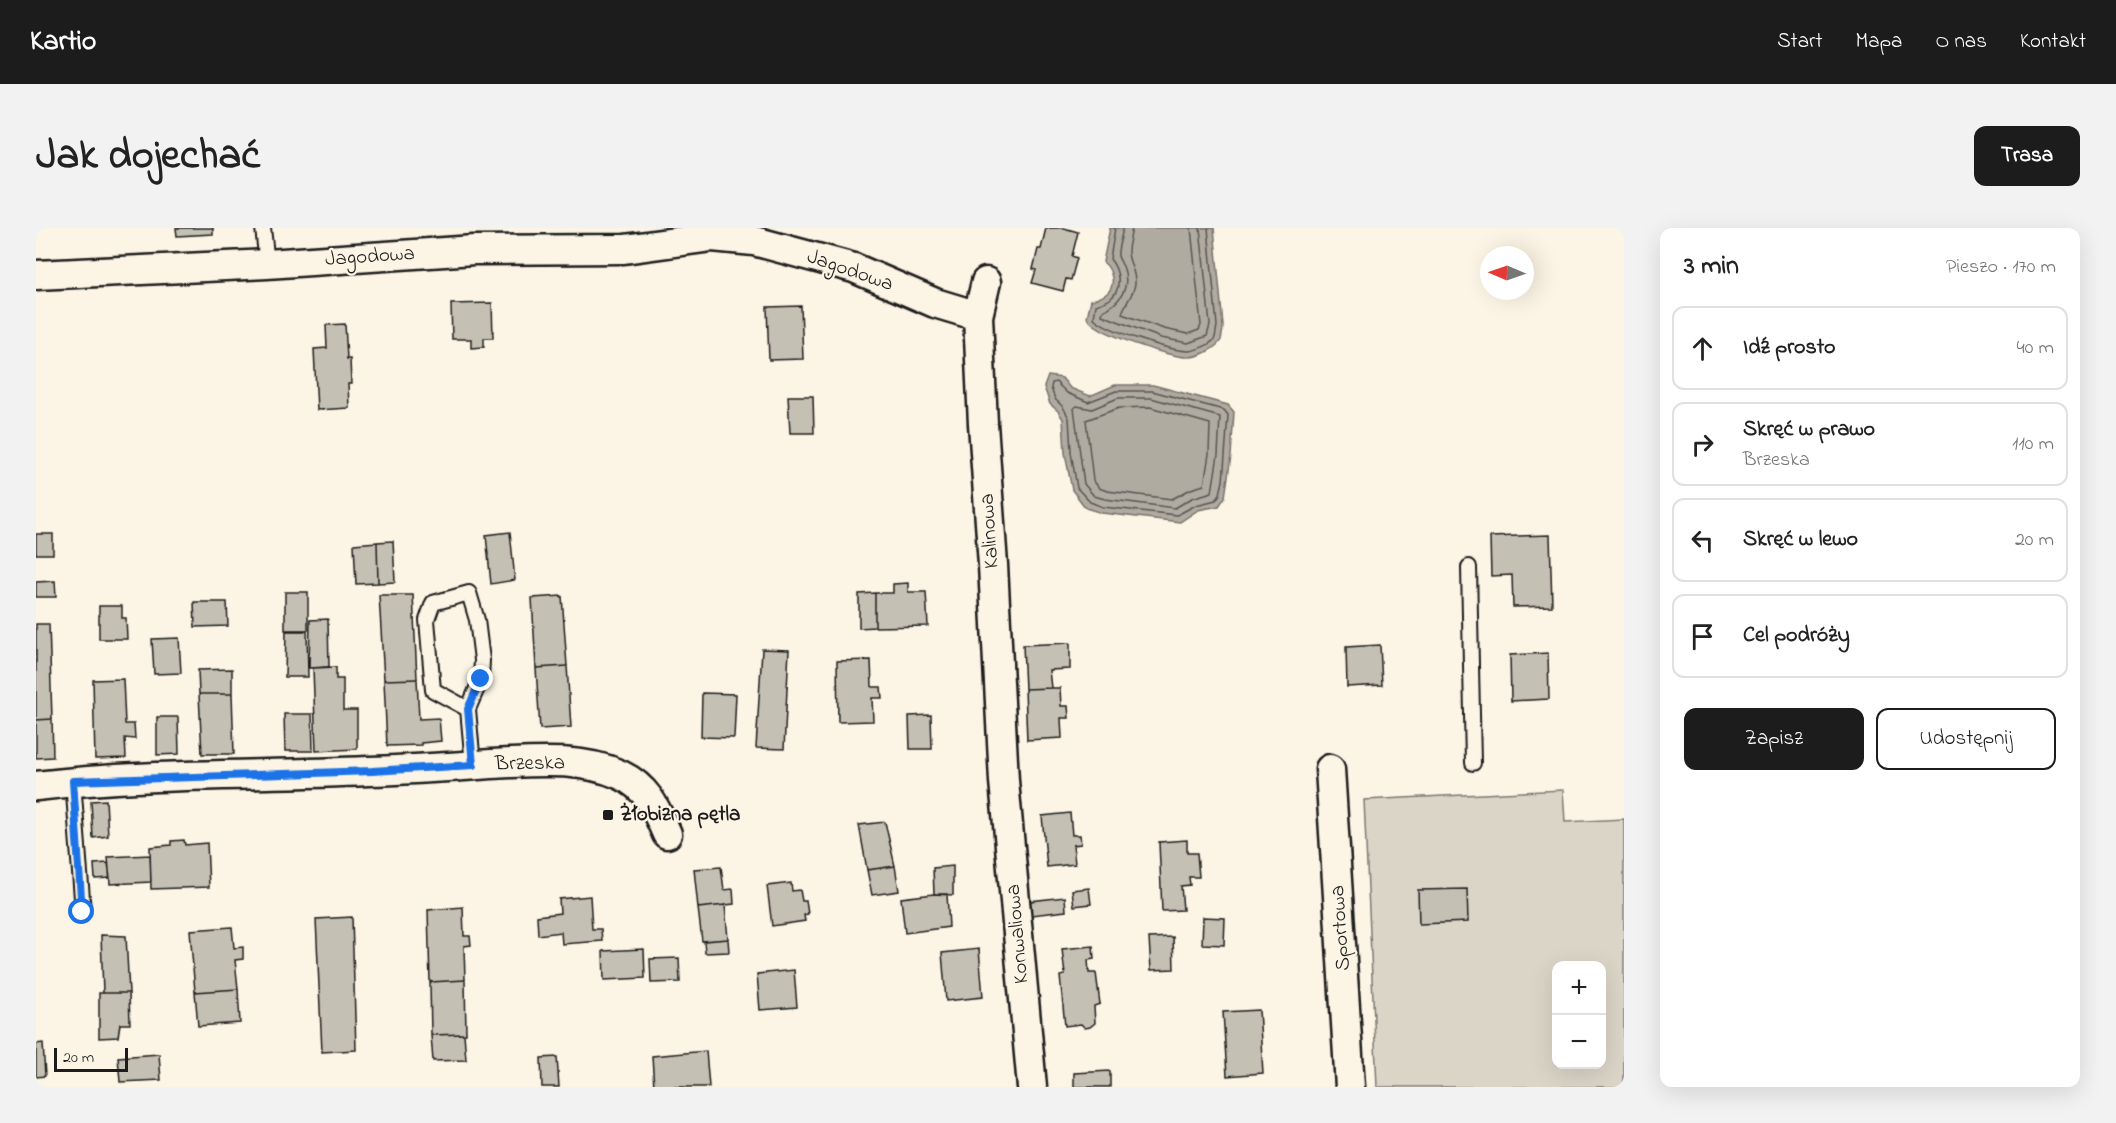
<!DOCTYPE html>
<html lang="pl">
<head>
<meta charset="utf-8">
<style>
  body { margin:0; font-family:"Indie Flower",sans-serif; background:#f2f2f2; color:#222 }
  .controls { position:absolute; right:18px; bottom:18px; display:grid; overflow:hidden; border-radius:12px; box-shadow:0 6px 24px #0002 }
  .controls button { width:54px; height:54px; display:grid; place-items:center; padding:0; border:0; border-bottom:2px solid #e0e0e0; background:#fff; color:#222; font:30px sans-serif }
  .compass { position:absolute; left:1444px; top:18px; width:54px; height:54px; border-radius:50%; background:#fff; box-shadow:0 6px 24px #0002; rotate:272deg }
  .scale { position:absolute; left:18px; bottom:15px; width:74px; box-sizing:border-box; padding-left:6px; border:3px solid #1c1c1c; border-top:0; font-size:16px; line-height:21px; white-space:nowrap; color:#1c1c1c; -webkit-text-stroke:4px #fcf5e5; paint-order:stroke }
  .stop { position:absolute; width:18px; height:18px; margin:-14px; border:4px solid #1a73e8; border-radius:50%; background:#fff }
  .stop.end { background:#1a73e8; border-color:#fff; box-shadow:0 2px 6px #0008 }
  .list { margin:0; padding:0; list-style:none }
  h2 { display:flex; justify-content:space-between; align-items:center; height:78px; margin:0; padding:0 24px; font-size:26px }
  h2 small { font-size:20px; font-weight:400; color:#767676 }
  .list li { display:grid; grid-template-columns:39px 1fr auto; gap:18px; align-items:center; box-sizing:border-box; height:84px; margin:0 12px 12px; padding:0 12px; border:2px solid #e0e0e0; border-radius:12px }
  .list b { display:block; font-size:22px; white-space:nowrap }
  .list p { margin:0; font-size:20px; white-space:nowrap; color:#767676 }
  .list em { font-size:20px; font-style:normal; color:#767676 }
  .actions { display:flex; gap:12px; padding:18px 24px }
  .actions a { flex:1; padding:14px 0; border:2px solid #1c1c1c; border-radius:12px; text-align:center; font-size:21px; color:#1c1c1c }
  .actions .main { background:#1c1c1c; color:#fff }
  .icon { flex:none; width:33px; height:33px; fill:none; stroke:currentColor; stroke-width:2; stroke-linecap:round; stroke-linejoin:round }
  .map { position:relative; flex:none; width:1588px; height:859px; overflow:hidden; border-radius:12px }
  header { display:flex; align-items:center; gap:36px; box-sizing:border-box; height:84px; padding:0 30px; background:#1c1c1c; color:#fff }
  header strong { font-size:28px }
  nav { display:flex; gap:33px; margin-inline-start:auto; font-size:21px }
  .intro { display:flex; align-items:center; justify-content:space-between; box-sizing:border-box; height:144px; padding:0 36px }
  h1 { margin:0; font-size:42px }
  .button { padding:15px 27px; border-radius:12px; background:#1c1c1c; color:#fff; font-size:21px; font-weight:700 }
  main { display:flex; gap:36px; padding:0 36px }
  aside { flex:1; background:#fff; border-radius:12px; box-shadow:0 6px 24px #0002 }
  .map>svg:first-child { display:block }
  .green { fill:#dbd5c8; stroke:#7c7872; stroke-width:1.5; fill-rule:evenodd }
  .water { fill:#b0aba1; stroke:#75726c; stroke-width:1.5 }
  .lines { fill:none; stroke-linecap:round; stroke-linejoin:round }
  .shore { stroke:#575551; stroke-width:1.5 }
  .building { fill:#c4c0b3; stroke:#1c1c1c; stroke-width:1.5 }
  .service-casing { stroke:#1c1c1c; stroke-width:18 }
  .minor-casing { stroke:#1c1c1c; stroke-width:33 }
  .service { stroke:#fcf5e5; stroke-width:14 }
  .minor { stroke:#fcf5e5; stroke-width:28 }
  .route { stroke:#1a73e8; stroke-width:8 }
  .poi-dot { fill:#1c1c1c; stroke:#fcf5e5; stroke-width:2 }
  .labels { text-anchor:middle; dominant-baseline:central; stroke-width:4.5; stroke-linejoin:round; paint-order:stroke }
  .street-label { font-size:21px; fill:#1c1c1c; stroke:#fcf5e5 }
  .poi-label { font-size:21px; font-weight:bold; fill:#1c1c1c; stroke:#fcf5e5; text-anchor:start }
</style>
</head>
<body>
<header>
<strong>Kartio</strong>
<nav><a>Start</a><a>Mapa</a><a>O nas</a><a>Kontakt</a></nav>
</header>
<div class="intro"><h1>Jak dojechać</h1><a class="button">Trasa</a></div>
<main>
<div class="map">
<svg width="1588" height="859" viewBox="0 0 1588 859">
  <rect width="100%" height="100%" fill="#fcf5e5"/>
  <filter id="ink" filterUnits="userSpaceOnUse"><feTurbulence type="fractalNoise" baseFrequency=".0167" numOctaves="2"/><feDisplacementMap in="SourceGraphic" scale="12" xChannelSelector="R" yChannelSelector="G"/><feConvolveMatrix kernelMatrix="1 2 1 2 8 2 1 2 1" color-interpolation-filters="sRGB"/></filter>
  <g filter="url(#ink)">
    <path class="green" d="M1527,562l2,32 59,-3v268h-247l-13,-287zM1520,738h46v98h-46z"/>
    <path class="water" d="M1074,0h104l9,98c0,4 -1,9 -2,14 -4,8 -22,17 -32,17 -18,1 -95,-24 -102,-40l4,-17c5,-1 11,-3 15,-6 11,-8 6,-25 -3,-32z
      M1012,148l14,2 8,10 20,8 25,-11h38l75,20 6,7 -3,44 -6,41 -6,9 -21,4 -18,12 -78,-9 -16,-5 -14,-18 -7,-37 -2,-34 -5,-8 -8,-7 -6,-17z"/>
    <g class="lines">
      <path class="shore" d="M1079,0l-5,31c9,11 13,30 0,40 -4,3 -9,4 -14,6l-2,13c14,13 74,32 94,33 7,0 21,-6 26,-11 2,-4 2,-10 3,-14l-9,-98
        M1087,0c-1,8 -6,20 -5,28 1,4 5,9 6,13 6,19 -4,34 -21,42l-1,4 59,23 27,5 19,-7 3,-11 -10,-97
        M1096,0c-1,8 -4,16 -4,24 0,10 8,19 7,32 -2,13 -11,20 -13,30l42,15 24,5 11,-4 2,-5 -10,-97
        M1020,154l11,11 21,9 28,-11h36l72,19 4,5 -3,41 -2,25 -3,13 -4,6 -20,5 -19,10 -74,-8 -13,-5 -13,-14 -6,-36 -2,-34 -6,-11 -8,-8 -4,-11 1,-5z
        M1115,170l69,19 -2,38 -6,37 -20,6 -17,10 -70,-9 -11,-3 -10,-12 -10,-76 3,-2 15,3 26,-11z
        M1083,180l31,-1 60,17 -1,30 -5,31 -13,4 -19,10 -65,-8 -8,-3 -6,-8 -7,-60z"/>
    </g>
    <path class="building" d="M140,0h37v6l-36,2z
      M1010,0h18l14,4 -6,24 5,2 -6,22 -5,-1 -3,12 -31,-8 4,-13 -3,-1 5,-20h3z
      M456,75l1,35h-9v9l-13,1v-9h-19l-1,-35z
      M765,78l2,53 -34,1 -2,-53z
      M309,96l2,35h3l1,25h-3l1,24 -32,2 -3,-61 13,-1 -1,-23z
      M752,168h25l1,37h-24z
      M474,304l5,48 -24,4 -5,-49z
      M0,306h17v20h-17z
      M1514,307l2,71 -39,1 -1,-32 -21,1 -1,-39z
      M357,313l2,41 -17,1 -1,-41z
      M341,314l1,41 -22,1 -2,-40z
      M19,353l1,16h-20v-15z
      M872,355v9h18l2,34 -53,1v-34h18v-9z
      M249,364h23v38h-23z
      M839,365v34l-16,1v-34z
      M343,367h34l4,84 -33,1z
      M526,368l5,70 -31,2 -4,-70z
      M158,374h33l1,24 -33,1z
      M63,378h23v12h4l1,21h-28z
      M292,391l1,48 -20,1 1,-48z
      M0,396h13l3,95 -16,1z
      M250,403h21l1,46h-23z
      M143,410l2,35 -27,1 -2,-35z
      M1034,415v26l-21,1 2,18 -26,1 -2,-44z
      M1344,417l2,40 -35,2 -1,-40z
      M726,421l27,1 -5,99 -28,-1z
      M1512,425l1,46 -38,2 -1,-46z
      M835,432l1,27h9l1,11h-10l1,23 -35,1 -1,-61z
      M531,438l4,61 -31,2 -4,-61z
      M300,439v12h7v31h14v39l-41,2 -3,-83z
      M196,441v25h-33l-1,-24z
      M87,451l2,45h9l1,15 -10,-1 1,20 -31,1 -2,-79z
      M381,451l2,40 20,-1 2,23 -20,2v2l-34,1 -3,-66z
      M1015,460h9l1,18h7l1,12h-8l1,20 -35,2 -2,-51z
      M666,465l34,1 -2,44 -33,-1z
      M163,466h33l2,60h-32z
      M248,486h28l1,37h-28z
      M895,487l1,34h-22l-1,-33z
      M121,489h21l1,37 -22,1z
      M16,491l1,38 -17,1v-38z
      M70,572l2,36 -15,2 -2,-37z
      M1034,585l2,22h8l1,9 -8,1 2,19 -28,3 -5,-51z
      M849,594l10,44 -28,4 -8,-45z
      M148,612l1,5 22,-2 2,44 -58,2 -1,-42 21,-2v-4z
      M1151,612v13h10l2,24h-10l1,8 -9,1 2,24 -21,1 -3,-69z
      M114,627l1,27 -41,2 -2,-27z
      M72,635l2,15 -15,1 -1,-15z
      M859,638l4,25 -27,4 -5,-25z
      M917,638v29l-19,-1 -1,-26z
      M685,639l3,23 9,-1 1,15 -36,4 -4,-39z
      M755,655l1,8 8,-1 2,11h4l2,13 -4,1 1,6 -33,5 -5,-40z
      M1053,660l2,16 -17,2 -2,-16z
      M1431,661l1,33 -49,2 -1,-34z
      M898,666h13l2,33 -44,6 -4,-35z
      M554,668l2,33h9l1,12 -40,3 -1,-12 -23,3 -1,-19 23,-3 -1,-14z
      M1029,669l1,14 -35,4 -1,-14z
      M689,677l3,34 -26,2 -4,-33z
      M427,679l1,29h6l1,9 -7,1 1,34 -35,2 -2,-72z
      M316,689l4,133 -34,2 -6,-133z
      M1167,689l22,1 -1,27 -22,-1z
      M196,699l2,21 9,-1v12l-8,1 3,29 -43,3 -5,-62z
      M65,707l25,1 3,57h-26z
      M1137,709l1,32 -23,1 -2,-32z
      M692,711l1,13 -24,1 -1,-12z
      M1057,718l1,13 -6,1 1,13h7l4,31 -6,2 1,17 -5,4 -5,1 -4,-4 -16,2 -5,-50 5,-1 -3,-26z
      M608,721l1,29 -41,2 -1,-29z
      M943,721l4,48 -37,4 -4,-48z
      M643,730l1,24 -29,1 -1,-24z
      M758,742l3,37 -37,3 -3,-36z
      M429,752l1,54 -35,1 -1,-53z
      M202,761l2,34 -42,3 -3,-34z
      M63,765h30l1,31h-10l-2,13 -19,1z
      M1223,782l4,63 -36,3 -4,-64z
      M428,806l2,26 -33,1 -2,-26z
      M7,815l2,33 -9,1v-33z
      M670,823l3,36h-55l-2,-31z
      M123,826l2,26 -41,2 -2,-25z
      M521,829l2,30h-17l-1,-29z
      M1074,843v16h-36v-14z"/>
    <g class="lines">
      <defs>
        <path id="service" d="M227,0l4,36
          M1433,339l4,196
          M432,481l-35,-19 -6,-70 6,-17 36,-10 8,27 5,40 -1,19 -13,30 5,56
          M37,553l10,131"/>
        <path id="minor" d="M0,47l231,-11 207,-14 150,-1 88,-12 42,4 100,27 81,35 43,13
          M950,54l-8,34 5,108 10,141 11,216 28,306
          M1294,541l20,318
          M0,558c110,-13 222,-10 332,-15 41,-1 82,-4 123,-7 43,-2 90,-7 130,11 27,13 35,34 46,59"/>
      </defs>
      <use href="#service" class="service-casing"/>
      <use href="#minor" class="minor-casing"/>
      <use href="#service" class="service"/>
      <use href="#minor" class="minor"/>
    </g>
  </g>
  <g class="lines" filter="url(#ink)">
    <path class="route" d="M46,684l-9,-131 299,-10 101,-6 -5,-56 13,-30"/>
  </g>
  <rect class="poi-dot" x="566" y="581" width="12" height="12" rx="3"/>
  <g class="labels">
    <g class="street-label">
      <text transform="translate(334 29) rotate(-4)">Jagodowa</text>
      <text transform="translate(814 43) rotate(19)">Jagodowa</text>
      <text transform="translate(954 303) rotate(-94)">Kalinowa</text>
      <text transform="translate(494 536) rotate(-1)">Brzeska</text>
      <text transform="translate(1305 700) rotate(-94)">Sportowa</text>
      <text transform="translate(982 706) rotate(-95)">Konwaliowa</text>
    </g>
    <g class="poi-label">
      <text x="584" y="587">Żłobizna pętla</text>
    </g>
  </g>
</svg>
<div class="controls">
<button>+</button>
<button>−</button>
</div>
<svg class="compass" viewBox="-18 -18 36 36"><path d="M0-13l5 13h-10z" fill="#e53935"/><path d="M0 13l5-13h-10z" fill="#767676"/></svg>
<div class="scale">20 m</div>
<div class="stop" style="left:46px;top:684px"></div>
<div class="stop end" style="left:445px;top:451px"></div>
</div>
<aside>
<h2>3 min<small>Pieszo · 170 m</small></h2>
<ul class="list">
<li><svg class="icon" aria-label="ahead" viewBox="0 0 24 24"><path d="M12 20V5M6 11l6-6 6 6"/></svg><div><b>Idź prosto</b></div><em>40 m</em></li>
<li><svg class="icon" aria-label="right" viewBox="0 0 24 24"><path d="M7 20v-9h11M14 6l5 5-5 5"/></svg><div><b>Skręć w prawo</b><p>Brzeska</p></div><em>110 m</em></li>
<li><svg class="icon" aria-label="left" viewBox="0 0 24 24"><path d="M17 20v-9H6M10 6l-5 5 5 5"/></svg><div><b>Skręć w lewo</b></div><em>20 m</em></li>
<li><svg class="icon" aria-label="arrive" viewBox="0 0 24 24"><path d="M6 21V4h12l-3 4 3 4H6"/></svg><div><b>Cel podróży</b></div></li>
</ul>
<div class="actions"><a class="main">Zapisz</a><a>Udostępnij</a></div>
</aside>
</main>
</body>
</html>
